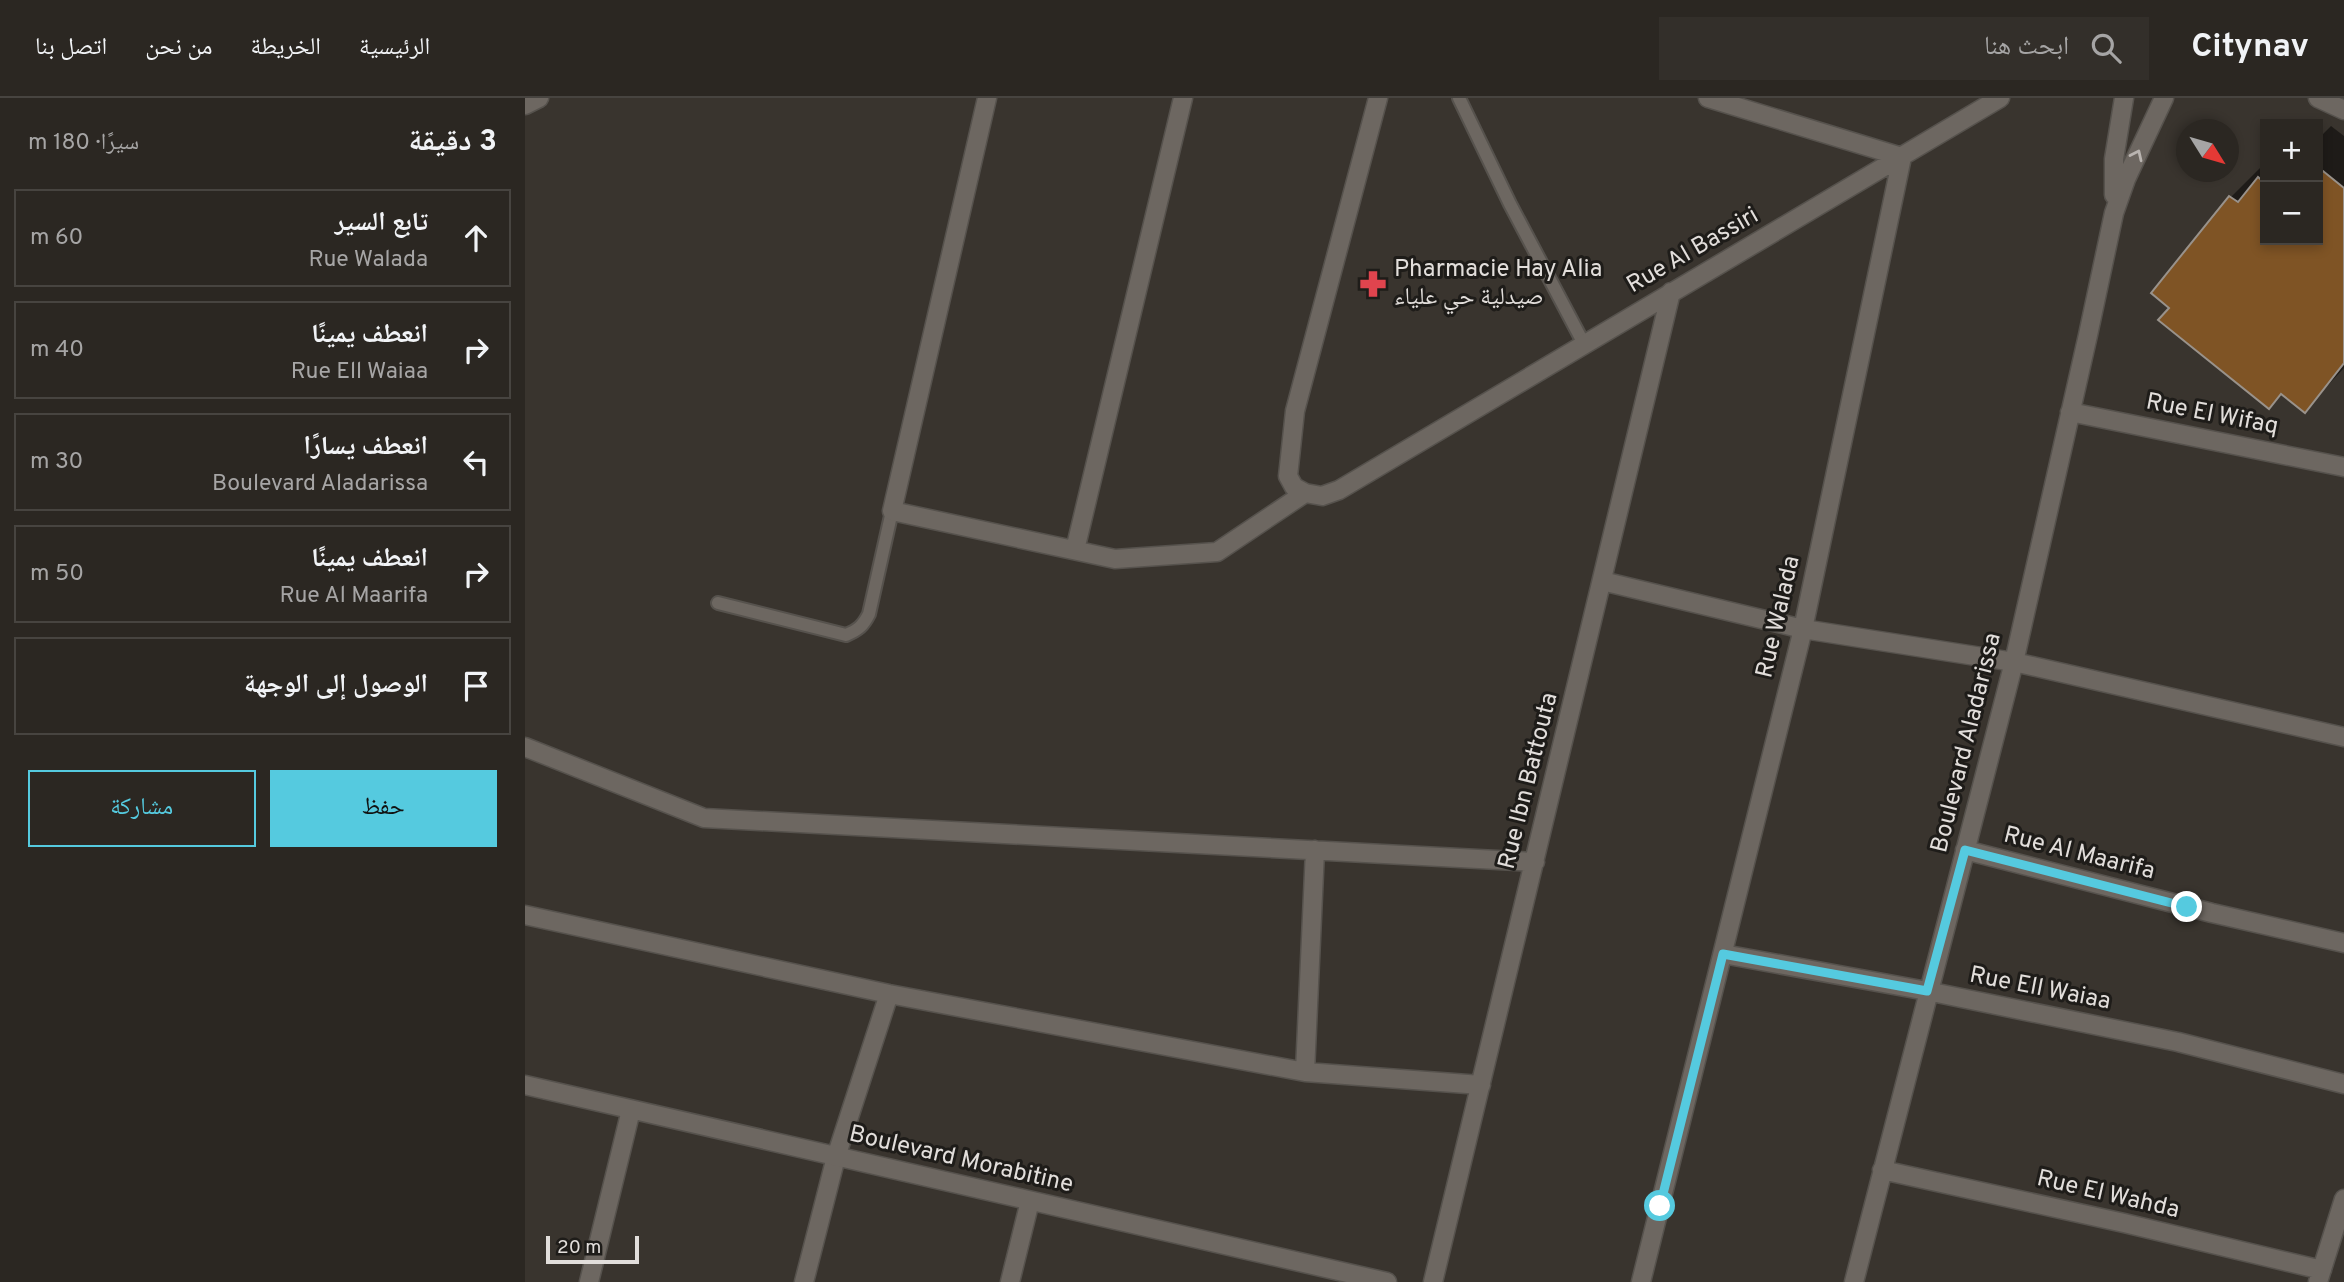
<!DOCTYPE html>
<html lang="ar">
<head>
<meta charset="utf-8">
<style>
  body { margin:0; font-family:Overpass,"Noto Naskh Arabic",sans-serif; background:#332f2a; color:#f1f3f6; direction:rtl }
  .controls { position:absolute; right:21px; top:21px; display:grid; overflow:hidden; border-radius:0px; box-shadow:0 4px 10px #0003 }
  .controls button { width:63px; height:63px; display:grid; place-items:center; padding:0; border:0; border-bottom:2px solid #474440; background:#2b2722; color:#f1f3f6; font:35px sans-serif }
  .compass { position:absolute; left:1651px; top:21px; width:63px; height:63px; border-radius:50%; background:#2b2722; box-shadow:0 4px 10px #0003; rotate:127deg }
  .scale { position:absolute; left:21px; bottom:18px; width:93px; box-sizing:border-box; padding-left:7px; border:4px solid #e2dedb; border-top:0; font-size:19px; line-height:24px; white-space:nowrap; color:#e2dedb; -webkit-text-stroke:5px #1e1c19; paint-order:stroke }
  .stop { position:absolute; width:21px; height:21px; margin:-16px; border:5px solid #55cadf; border-radius:50%; background:#fff }
  .stop.end { background:#55cadf; border-color:#fff; box-shadow:0 2px 7px #0008 }
  .list { margin:0; padding:0; list-style:none }
  h2 { display:flex; justify-content:space-between; align-items:center; height:91px; margin:0; padding:0 28px; font-size:30px }
  h2 small { font-size:23px; font-weight:400; color:#a6a5a5 }
  .list li { display:grid; grid-template-columns:46px 1fr auto; gap:21px; align-items:center; box-sizing:border-box; height:98px; margin:0 14px 14px; padding:0 14px; border:2px solid #474440; border-radius:0px }
  .list b { display:block; font-size:26px; white-space:nowrap }
  .list p { margin:0; font-size:23px; white-space:nowrap; color:#a6a5a5 }
  .list em { font-size:23px; font-style:normal; color:#a6a5a5 }
  .actions { display:flex; gap:14px; padding:21px 28px }
  .actions a { flex:1; padding:16px 0; border:2px solid #55cadf; border-radius:0px; text-align:center; font-size:24px; color:#55cadf }
  .actions .main { background:#55cadf; color:#111 }
  .icon { flex:none; width:38px; height:38px; fill:none; stroke:currentColor; stroke-width:2; stroke-linecap:round; stroke-linejoin:round }
  .map { position:relative; flex:none; width:1819px; height:1184px; overflow:hidden; direction:ltr }
  header { display:flex; align-items:center; gap:42px; box-sizing:border-box; height:98px; padding:0 35px; background:#2b2722; border-bottom:2px solid #474440 }
  header strong { font-size:33px }
  nav { display:flex; gap:38px; margin-inline-start:auto; font-size:24px }
  .search { width:490px; height:63px; background:#332f2a; display:flex; align-items:center; gap:18px; box-sizing:border-box; padding:0 24px; border-radius:0px; color:#a6a5a5; font-size:26px }
  main { display:flex }
  aside { flex:1; background:#2b2722 }
  .map>svg:first-child { display:block }
  .shadow { fill:#0007 }
  .building { fill:#7f5425; stroke:#99928b; stroke-width:2 }
  .lines { fill:none; stroke-linecap:round; stroke-linejoin:round }
  .service-casing { stroke:#56524d; stroke-width:16 }
  .pedestrian-casing { stroke:#56524d; stroke-width:21 }
  .minor-casing { stroke:#56524d; stroke-width:21 }
  .service { stroke:#6d6761; stroke-width:12 }
  .pedestrian { stroke:#6d6761; stroke-width:18 }
  .minor { stroke:#6d6761; stroke-width:18 }
  .oneway { stroke:#b9b4b0 }
  .route { stroke:#55cadf; stroke-width:9 }
  .labels { text-anchor:middle; dominant-baseline:central; stroke-width:6; stroke-linejoin:round; paint-order:stroke }
  .street-label { font-size:24px; fill:#e2dedb; stroke:#1e1c19 }
  .poi-label { font-size:24px; fill:#e2dedb; stroke:#1e1c19; text-anchor:start }
</style>
</head>
<body>
<header>
<strong>Citynav</strong>
<div class="search"><svg class="icon" aria-label="search" viewBox="0 0 24 24"><circle cx="10" cy="10" r="6"/><path d="M15 15l6 6"/></svg>ابحث هنا</div>
<nav><a>الرئيسية</a><a>الخريطة</a><a>من نحن</a><a>اتصل بنا</a></nav>
</header>
<main>
<div class="map">
<svg width="1819" height="1184" viewBox="0 0 1819 1184">
  <rect width="100%" height="100%" fill="#39342e"/>
  <path class="shadow" d="M1806,28l13,10v232l-39,42 -22,-17 -14,14 -98,-100 -17,-14 77,-96 29,-29 5,4v68h53v-101z"/>
  <path class="building" d="M1793,69l26,21v175l-39,50 -24,-19 -12,15 -111,-89 11,-12 -18,-15 78,-97 9,6 20,-25 7,6v57h53z"/>
  <g class="lines">
    <defs>
      <path id="service" d="M934,0l51,106 74,140
        M193,505l128,32c12,-5 17,-9 23,-21l23,-103"/>
      <path id="pedestrian" d="M279,1184l32,-125"/>
      <path id="minor" d="M462,0l-95,413 223,48 102,-7 88,-59
        M853,0l-83,313 -7,65 6,11 11,6 17,3 17,-6 661,-392
        M1793,0l26,12
        M0,7l14,-7
        M1589,97v-36l10,-61
        M1545,314l274,55
        M550,452l108,-452
        M1077,483l201,48 211,33 330,75
        M0,649l179,71 831,44
        M1440,752l247,63 132,30
        M0,817l364,79 416,78 176,13
        M1198,856l204,37 251,51 166,42
        M780,974l10,-222
        M0,987l862,197
        M311,1059l53,-163
        M1357,1072l242,53 198,47
        M64,1184l42,-172
        M485,1184l20,-81
        M908,1184l238,-990
        M1116,1184l162,-653 99,-472 -194,-59
        M1329,1184l160,-620 74,-327 26,-122 12,-34 38,-81
        M1793,1184l26,-83"/>
    </defs>
    <use href="#service" class="service-casing"/>
    <use href="#pedestrian" class="pedestrian-casing"/>
    <use href="#minor" class="minor-casing"/>
    <use href="#service" class="service"/>
    <use href="#pedestrian" class="pedestrian"/>
    <use href="#minor" class="minor"/>
  </g>
  <defs><path id="oneway-chevron" d="M-2-3.5L2.5 0L-2 3.5" fill="none" stroke-width="1.6" stroke-linecap="round" stroke-linejoin="round" transform="scale(1.75)"/></defs>
  <use class="oneway" href="#oneway-chevron" transform="translate(1612 57) rotate(-65)"/>
  <g class="lines">
    <path class="route" d="M1135,1108l63,-252 204,37 38,-141 222,57"/>
  </g>
  <defs>
    <symbol id="pharmacy-bare" viewBox="-9 -9 18 18"><path d="M-2-6h4v4h4v4h-4v4h-4v-4h-4v-4h4Z" fill="#e0444e" stroke="#1e1c19" stroke-width="2.5" paint-order="stroke"/></symbol>
  </defs>
  <g fill-rule="evenodd">
    <use href="#pharmacy-bare" x="829" y="167" width="38" height="38"/>
  </g>
  <g class="labels">
    <g class="street-label">
      <text transform="translate(1168 153) rotate(-30)">Rue Al Bassiri</text>
      <text transform="translate(1687 317) rotate(11)">Rue El Wifaq</text>
      <text transform="translate(1254 519) rotate(-77)">Rue Walada</text>
      <text transform="translate(1442 645) rotate(-76)">Boulevard Aladarissa</text>
      <text transform="translate(1004 683) rotate(-76)">Rue Ibn Battouta</text>
      <text transform="translate(1554 756) rotate(14)">Rue Al Maarifa</text>
      <text transform="translate(1515 891) rotate(11)">Rue Ell Waiaa</text>
      <text transform="translate(436 1062) rotate(13)">Boulevard Morabitine</text>
      <text transform="translate(1583 1097) rotate(13)">Rue El Wahda</text>
    </g>
    <g class="poi-label">
      <text x="869" y="172">Pharmacie Hay Alia<tspan x="869" dy="28">صيدلية حي علياء</tspan></text>
    </g>
  </g>
</svg>
<div class="controls">
<button>+</button>
<button>−</button>
</div>
<svg class="compass" viewBox="-18 -18 36 36"><path d="M0-13l5 13h-10z" fill="#e53935"/><path d="M0 13l5-13h-10z" fill="#a6a5a5"/></svg>
<div class="scale">20 m</div>
<div class="stop" style="left:1135px;top:1108px"></div>
<div class="stop end" style="left:1662px;top:809px"></div>
</div>
<aside>
<h2>3 دقيقة<small>سيرًا · 180 m</small></h2>
<ul class="list">
<li><svg class="icon" aria-label="ahead" viewBox="0 0 24 24"><path d="M12 20V5M6 11l6-6 6 6"/></svg><div><b>تابع السير</b><p>Rue Walada</p></div><em>60 m</em></li>
<li><svg class="icon" aria-label="right" viewBox="0 0 24 24"><path d="M7 20v-9h11M14 6l5 5-5 5"/></svg><div><b>انعطف يمينًا</b><p>Rue Ell Waiaa</p></div><em>40 m</em></li>
<li><svg class="icon" aria-label="left" viewBox="0 0 24 24"><path d="M17 20v-9H6M10 6l-5 5 5 5"/></svg><div><b>انعطف يسارًا</b><p>Boulevard Aladarissa</p></div><em>30 m</em></li>
<li><svg class="icon" aria-label="right" viewBox="0 0 24 24"><path d="M7 20v-9h11M14 6l5 5-5 5"/></svg><div><b>انعطف يمينًا</b><p>Rue Al Maarifa</p></div><em>50 m</em></li>
<li><svg class="icon" aria-label="arrive" viewBox="0 0 24 24"><path d="M6 21V4h12l-3 4 3 4H6"/></svg><div><b>الوصول إلى الوجهة</b></div></li>
</ul>
<div class="actions"><a class="main">حفظ</a><a>مشاركة</a></div>
</aside>
</main>
</body>
</html>
